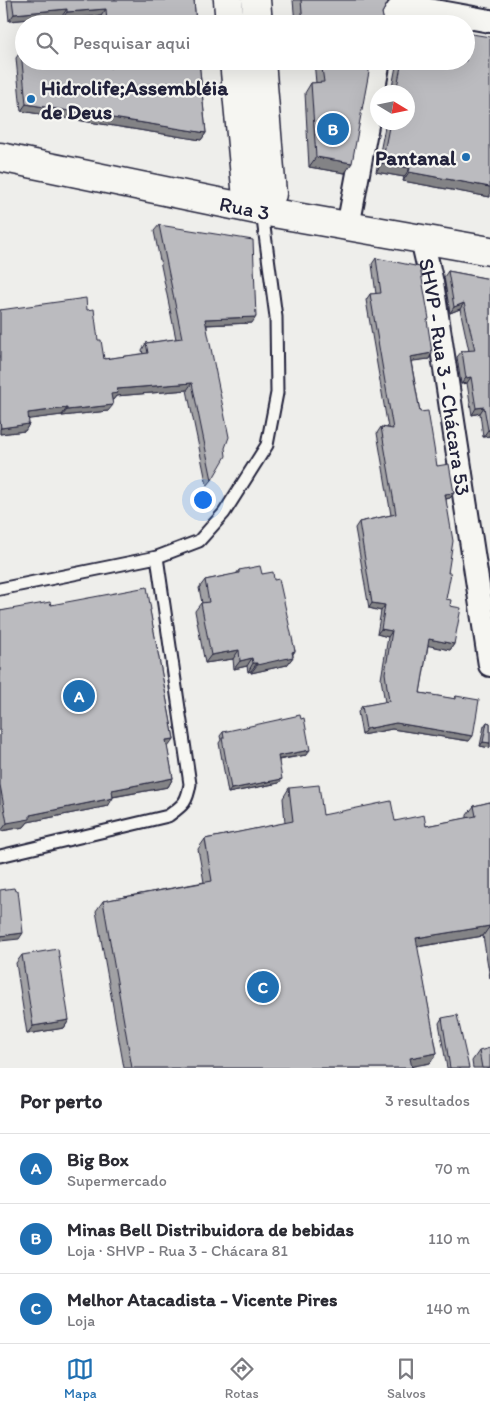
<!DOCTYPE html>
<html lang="pt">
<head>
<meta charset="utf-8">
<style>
  body { margin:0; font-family:Itim,sans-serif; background:#f7f7f7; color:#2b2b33 }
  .compass { position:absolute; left:370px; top:85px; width:45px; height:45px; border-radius:50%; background:#fff; box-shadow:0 5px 20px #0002; rotate:100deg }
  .you { position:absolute; left:202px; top:499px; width:18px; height:18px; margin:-12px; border:4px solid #fff; border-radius:50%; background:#1a73e8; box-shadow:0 0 0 8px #1a73e833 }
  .badge { display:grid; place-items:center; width:32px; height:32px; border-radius:50%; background:#1f6fb2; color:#fff; font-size:16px; font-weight:700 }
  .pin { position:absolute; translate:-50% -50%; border:2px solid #fff; box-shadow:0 1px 5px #0006 }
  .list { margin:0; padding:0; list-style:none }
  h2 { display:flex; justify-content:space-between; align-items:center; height:65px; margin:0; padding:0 20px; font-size:21px }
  h2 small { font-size:16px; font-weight:400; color:#7c7c81 }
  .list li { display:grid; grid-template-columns:32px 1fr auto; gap:15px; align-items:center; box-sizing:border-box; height:70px; padding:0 20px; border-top:1px solid #e1e1e2 }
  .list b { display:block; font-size:19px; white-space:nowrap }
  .list p { margin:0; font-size:16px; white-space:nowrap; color:#7c7c81 }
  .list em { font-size:16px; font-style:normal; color:#7c7c81 }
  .icon { flex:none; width:28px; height:28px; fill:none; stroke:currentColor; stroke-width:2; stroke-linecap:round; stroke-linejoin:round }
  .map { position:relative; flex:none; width:490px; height:1068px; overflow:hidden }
  .search { position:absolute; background:#fff; box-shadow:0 5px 20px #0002; left:15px; right:15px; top:15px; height:55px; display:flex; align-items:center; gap:12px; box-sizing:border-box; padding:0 18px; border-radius:28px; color:#7c7c81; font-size:19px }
  .sheet { height:275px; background:#fff }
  nav { display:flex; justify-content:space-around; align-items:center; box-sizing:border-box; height:70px; border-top:1px solid #e1e1e2; background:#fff; font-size:14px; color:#7c7c81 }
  nav a { display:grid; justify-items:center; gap:2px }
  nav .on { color:#1f6fb2 }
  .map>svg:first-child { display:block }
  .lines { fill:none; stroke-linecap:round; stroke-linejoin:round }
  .lane-casing { stroke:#22223b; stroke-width:15 }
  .street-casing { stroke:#22223b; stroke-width:26 }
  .secondary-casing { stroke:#22223b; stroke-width:31 }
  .lane { stroke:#f6f6f2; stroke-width:11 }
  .street { stroke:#f6f6f2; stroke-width:22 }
  .secondary { stroke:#f6f6f2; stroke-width:28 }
  .wall { fill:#a1a1a4; stroke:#22223b }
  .shaded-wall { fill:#838386; stroke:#22223b }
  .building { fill:#bbbbbf; stroke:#22223b }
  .poi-dot { fill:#1f6fb2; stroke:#f6f6f2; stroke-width:2 }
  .labels { text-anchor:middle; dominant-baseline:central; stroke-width:4.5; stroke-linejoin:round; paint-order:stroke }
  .poi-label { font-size:21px; font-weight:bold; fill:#22223b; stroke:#f6f6f2; text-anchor:start }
  .street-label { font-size:21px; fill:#22223b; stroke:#f6f6f2 }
</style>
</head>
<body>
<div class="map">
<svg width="490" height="1068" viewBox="0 0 490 1068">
  <rect width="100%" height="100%" fill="#eeeeeb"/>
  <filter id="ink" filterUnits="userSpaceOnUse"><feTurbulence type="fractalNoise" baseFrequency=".02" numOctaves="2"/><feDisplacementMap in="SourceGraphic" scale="10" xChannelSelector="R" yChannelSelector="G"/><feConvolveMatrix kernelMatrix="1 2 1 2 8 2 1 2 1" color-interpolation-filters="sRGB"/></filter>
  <g filter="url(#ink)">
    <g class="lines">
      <defs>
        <path id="lane" d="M0,589l157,-32 42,-16 25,-28 43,-68 10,-52 -1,-76 -14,-105
          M0,856l168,-40c15,-11 19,-13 22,-32l-33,-227"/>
        <g id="street">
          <path d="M388,24l10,-15 9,-3 83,15"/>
          <path d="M348,227l31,-166"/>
          <path id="s1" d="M422,239l10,44 58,382"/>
        </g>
        <g id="secondary">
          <path d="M228,0l2,24"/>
          <path d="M256,0l2,24"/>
          <path d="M234,61l13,137 15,13 10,-17 -11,-133"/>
          <path id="s2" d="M0,157l262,54 228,40"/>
        </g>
      </defs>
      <use href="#lane" class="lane-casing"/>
      <use href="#street" class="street-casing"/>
      <use href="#secondary" class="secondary-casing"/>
      <use href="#lane" class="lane"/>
      <use href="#street" class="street"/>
      <use href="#secondary" class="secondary"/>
    </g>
    <path class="wall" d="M7,0h187l2,24h-94l-1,-8 -39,3v-3l-53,5z
      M293,0h96l-7,13 2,11h-89z
      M21,51l85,16 -1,-6h94l7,72 -5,7 -180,-29 -5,-53z
      M314,61h54l-23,112 -36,-6 -4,-74 6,-10h5z
      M397,61h69l24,136 -87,-16 1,-4 -28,-5 10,-50h22v-30h-17z
      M159,225l93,98 -45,2 5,155 -5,6 -20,-96 -71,6 -3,4h-1l-4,11 -46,5v-1l-34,4 1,5 -4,7 -25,3v-124h87l17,49 39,-5 -1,-4 4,-7 30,-4 -22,-108z
      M376,258l51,64 2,37 -18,2 9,51 17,54 17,27 -4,5 -4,1 2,74 -2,26 4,7 4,38 -4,6 -22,-5 -8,48 34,6 2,-3 13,45 -77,-12 -30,6 -4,-23 4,-6 23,-4 -4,-23 7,-42 -11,-3 4,-23 -12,-3 -14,-80 4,-6 32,-7 -14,-82 4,-6 7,1 -22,-128 4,-6h6l-4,-30z
      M448,271l42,8v157l-7,1 -3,-24 -8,2 -5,-32 -6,1 -4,-27 5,-6h7l-9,-42 -10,4 -6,-36z
      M239,570l23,4 12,6 21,71 -2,3v3l-6,8 -36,8v-2l-3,1 -1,-6 -13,3 -1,-10 -28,4 -10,-52 6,-8h1l-3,-15 6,-8 31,-6z
      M51,605l99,6 24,128 -7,8 6,31 -5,9 -55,10 -5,9 -80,16 -4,5 -23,4 -1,-7v-213z
      M487,722l3,1v25l-10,-2 4,-20z
      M223,732l83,23 -27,5v23l-51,10 -9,-50 2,-3 -1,-4z
      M289,788l34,27 72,6 31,5 41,-8v-3l7,-9 16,-4v176l-7,-42 -66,11 20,106 -7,10 -18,3v2h-288l-28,-157 7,-10 101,-19 -6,-33 7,-10 80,-16 -2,-25z
      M22,955l47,65 -5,8 -37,6 -11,-71z
      M442,1018l27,50h-22l-8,-45z
      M479,1051l11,17h-17l-1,-7z"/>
    <path class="shaded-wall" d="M67,9l-5,7 -53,5 5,-7z
      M106,9l-5,7 -39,3 5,-7z
      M26,104l180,29 -5,7 -180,-29z
      M316,157l36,6 -7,10 -36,-6z
      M382,163l28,5 -6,9 -28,-5z
      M409,172l81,15v10l-87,-16z
      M464,303l-4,6 -10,4 4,-6z
      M256,317l-4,6 -51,2 4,-6z
      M432,353l-3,6 -23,3 4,-5z
      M471,377l-4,6 -6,1 5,-6z
      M192,383l-5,7 -71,6 -3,4h-6l4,-6 6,-5z
      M113,405l-5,6 -46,5 5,-6z
      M484,407l-4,6 -8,2 4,-7z
      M67,408l-5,7 -39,5 5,-7z
      M29,424l-4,7 -25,3v-5l1,-1z
      M488,430h2v6l-7,1z
      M454,493l-4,5 -9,2 4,-6z
      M372,603l13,2 -4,6 -12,-3z
      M381,629l11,2 -4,6 -11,-3z
      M429,639l25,5 -4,6 -25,-5z
      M239,650l-6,9 -28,4 6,-8z
      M295,651l-5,6h3l-6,8 -36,8 6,-8z
      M252,658l-5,8 -13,3 6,-8z
      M253,663h4l-6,8 -3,1z
      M396,723l77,13 -4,5 -77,-12 -30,6 4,-6z
      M174,739l-6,8 -8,2 6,-9z
      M483,742l7,1v5l-10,-2z
      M310,750l-4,5 -31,5 3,-4z
      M173,778l-5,9 -62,11 6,-8z
      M282,779l-3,4 -51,10 3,-4z
      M113,798l-5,8 -80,16 -4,5 -23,4 6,-8 23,-8z
      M490,926l-7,10 -74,12 7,-10z
      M23,933l-4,6 -19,2v-5z
      M69,1020l-5,8 -37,6 6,-8z
      M437,1053l-7,10 -26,5 6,-10z"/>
    <path class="building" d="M12,0h182l2,24h-89l-1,-15 -39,3v-3l-53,5z
      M301,0h88l-7,13 2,9v2h-81z
      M466,33l24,4v150l-81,-15 1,-4 -28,-5 8,-41h18v-30h-12l6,-31h64z
      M21,51l3,1v9h51l36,7v-7h88l7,72 -180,-29z
      M321,61h47l1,11 -17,91 -36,-6 -5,-74 13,-1z
      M159,225l94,15 3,77 -51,2 24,118 -4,11 1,8 -14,24 -20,-97 -75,6 1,4 -7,1 2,11 -46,5v-2l-39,5 1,11 -28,4 -1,-8v-110l86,-12 1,12 7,-1 4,31h3l3,19 44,-6 -2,-10 36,-5z
      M376,258l44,9 9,52 -2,1 5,33 -22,4 10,55 8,-1 9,55 12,-2 5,29 -9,1 8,47 -5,32h3l-5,26 5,1 -1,6 11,2 -7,36 -25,-5 -9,54 36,6v-3l23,4 -6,36 -77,-13 -30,6 -4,-23 27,-5 -4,-28 7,-42 -11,-2 4,-24 -13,-2 -13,-81 37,-8 -15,-87 12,2 -23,-135 11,-1z
      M448,271l42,8v151h-2l-4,-23 -8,1 -5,-31 -5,1 -4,-27 13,-1 -11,-47 -10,4z
      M260,566l2,8 11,-2 1,8 5,-1 16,72 -3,1 1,5 -36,8v-2h-4l-1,-5 -12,3 -1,-11 -28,5 -10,-52 8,-1 -4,-22 34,-7v-3z
      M147,587l4,23h-1l24,129 -8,1 7,38 -61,12 1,8 -83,17v4l-23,4 -7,-38v-174l50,-9 1,3z
      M300,715l1,4 3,-1 6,32 -32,6 4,23 -51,10 -9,-51h2l-1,-6z
      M487,722l3,1v20l-7,-1z
      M319,785l4,30 68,-14 4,20 29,-6 2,11 50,-10 -2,-10 16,-4v127v-3l-74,12 21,115 -27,5 2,10h-280l-29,-167 109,-20 -7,-42 88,-18 -4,-33z
      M14,888l1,3 3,-1 5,43 -23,3v-46z
      M58,949l11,71 -36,6 -11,-71z
      M457,1015l12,53h-19l-8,-50z
      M490,1048v20h-8l-3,-17z"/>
  </g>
  <g class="poi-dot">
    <circle cx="31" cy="99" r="5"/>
    <circle cx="466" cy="157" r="5"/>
  </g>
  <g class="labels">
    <g class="poi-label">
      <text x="41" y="87">Hidrolife;Assembléia<tspan x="41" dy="24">de Deus</tspan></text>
      <text x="456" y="157" text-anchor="end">Pantanal</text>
    </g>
    <g class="street-label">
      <text stroke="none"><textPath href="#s2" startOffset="250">Rua 3</textPath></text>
      <text stroke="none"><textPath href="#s1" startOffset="140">SHVP - Rua 3 - Chácara 53</textPath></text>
    </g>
  </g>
</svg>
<svg class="compass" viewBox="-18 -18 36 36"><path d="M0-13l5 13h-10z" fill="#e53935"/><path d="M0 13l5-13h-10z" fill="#7c7c81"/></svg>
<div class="you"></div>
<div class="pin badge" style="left:79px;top:696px">A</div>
<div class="pin badge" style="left:333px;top:129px">B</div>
<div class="pin badge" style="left:263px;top:987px">C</div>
<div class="search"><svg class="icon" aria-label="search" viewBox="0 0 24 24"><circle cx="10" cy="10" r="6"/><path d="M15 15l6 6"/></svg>Pesquisar aqui</div>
</div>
<section class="sheet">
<h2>Por perto<small>3 resultados</small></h2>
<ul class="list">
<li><span class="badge">A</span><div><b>Big Box</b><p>Supermercado</p></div><em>70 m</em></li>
<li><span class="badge">B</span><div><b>Minas Bell Distribuidora de bebidas</b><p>Loja · SHVP - Rua 3 - Chácara 81</p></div><em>110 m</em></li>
<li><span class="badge">C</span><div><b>Melhor Atacadista - Vicente Pires</b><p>Loja</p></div><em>140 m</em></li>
</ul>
</section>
<nav>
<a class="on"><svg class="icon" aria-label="map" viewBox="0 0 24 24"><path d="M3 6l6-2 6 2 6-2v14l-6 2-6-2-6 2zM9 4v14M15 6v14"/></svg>Mapa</a>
<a><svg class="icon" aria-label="directions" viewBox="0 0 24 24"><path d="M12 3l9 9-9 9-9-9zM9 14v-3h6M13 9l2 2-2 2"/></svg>Rotas</a>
<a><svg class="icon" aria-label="saved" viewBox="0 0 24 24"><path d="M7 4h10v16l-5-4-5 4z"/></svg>Salvos</a>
</nav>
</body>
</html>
